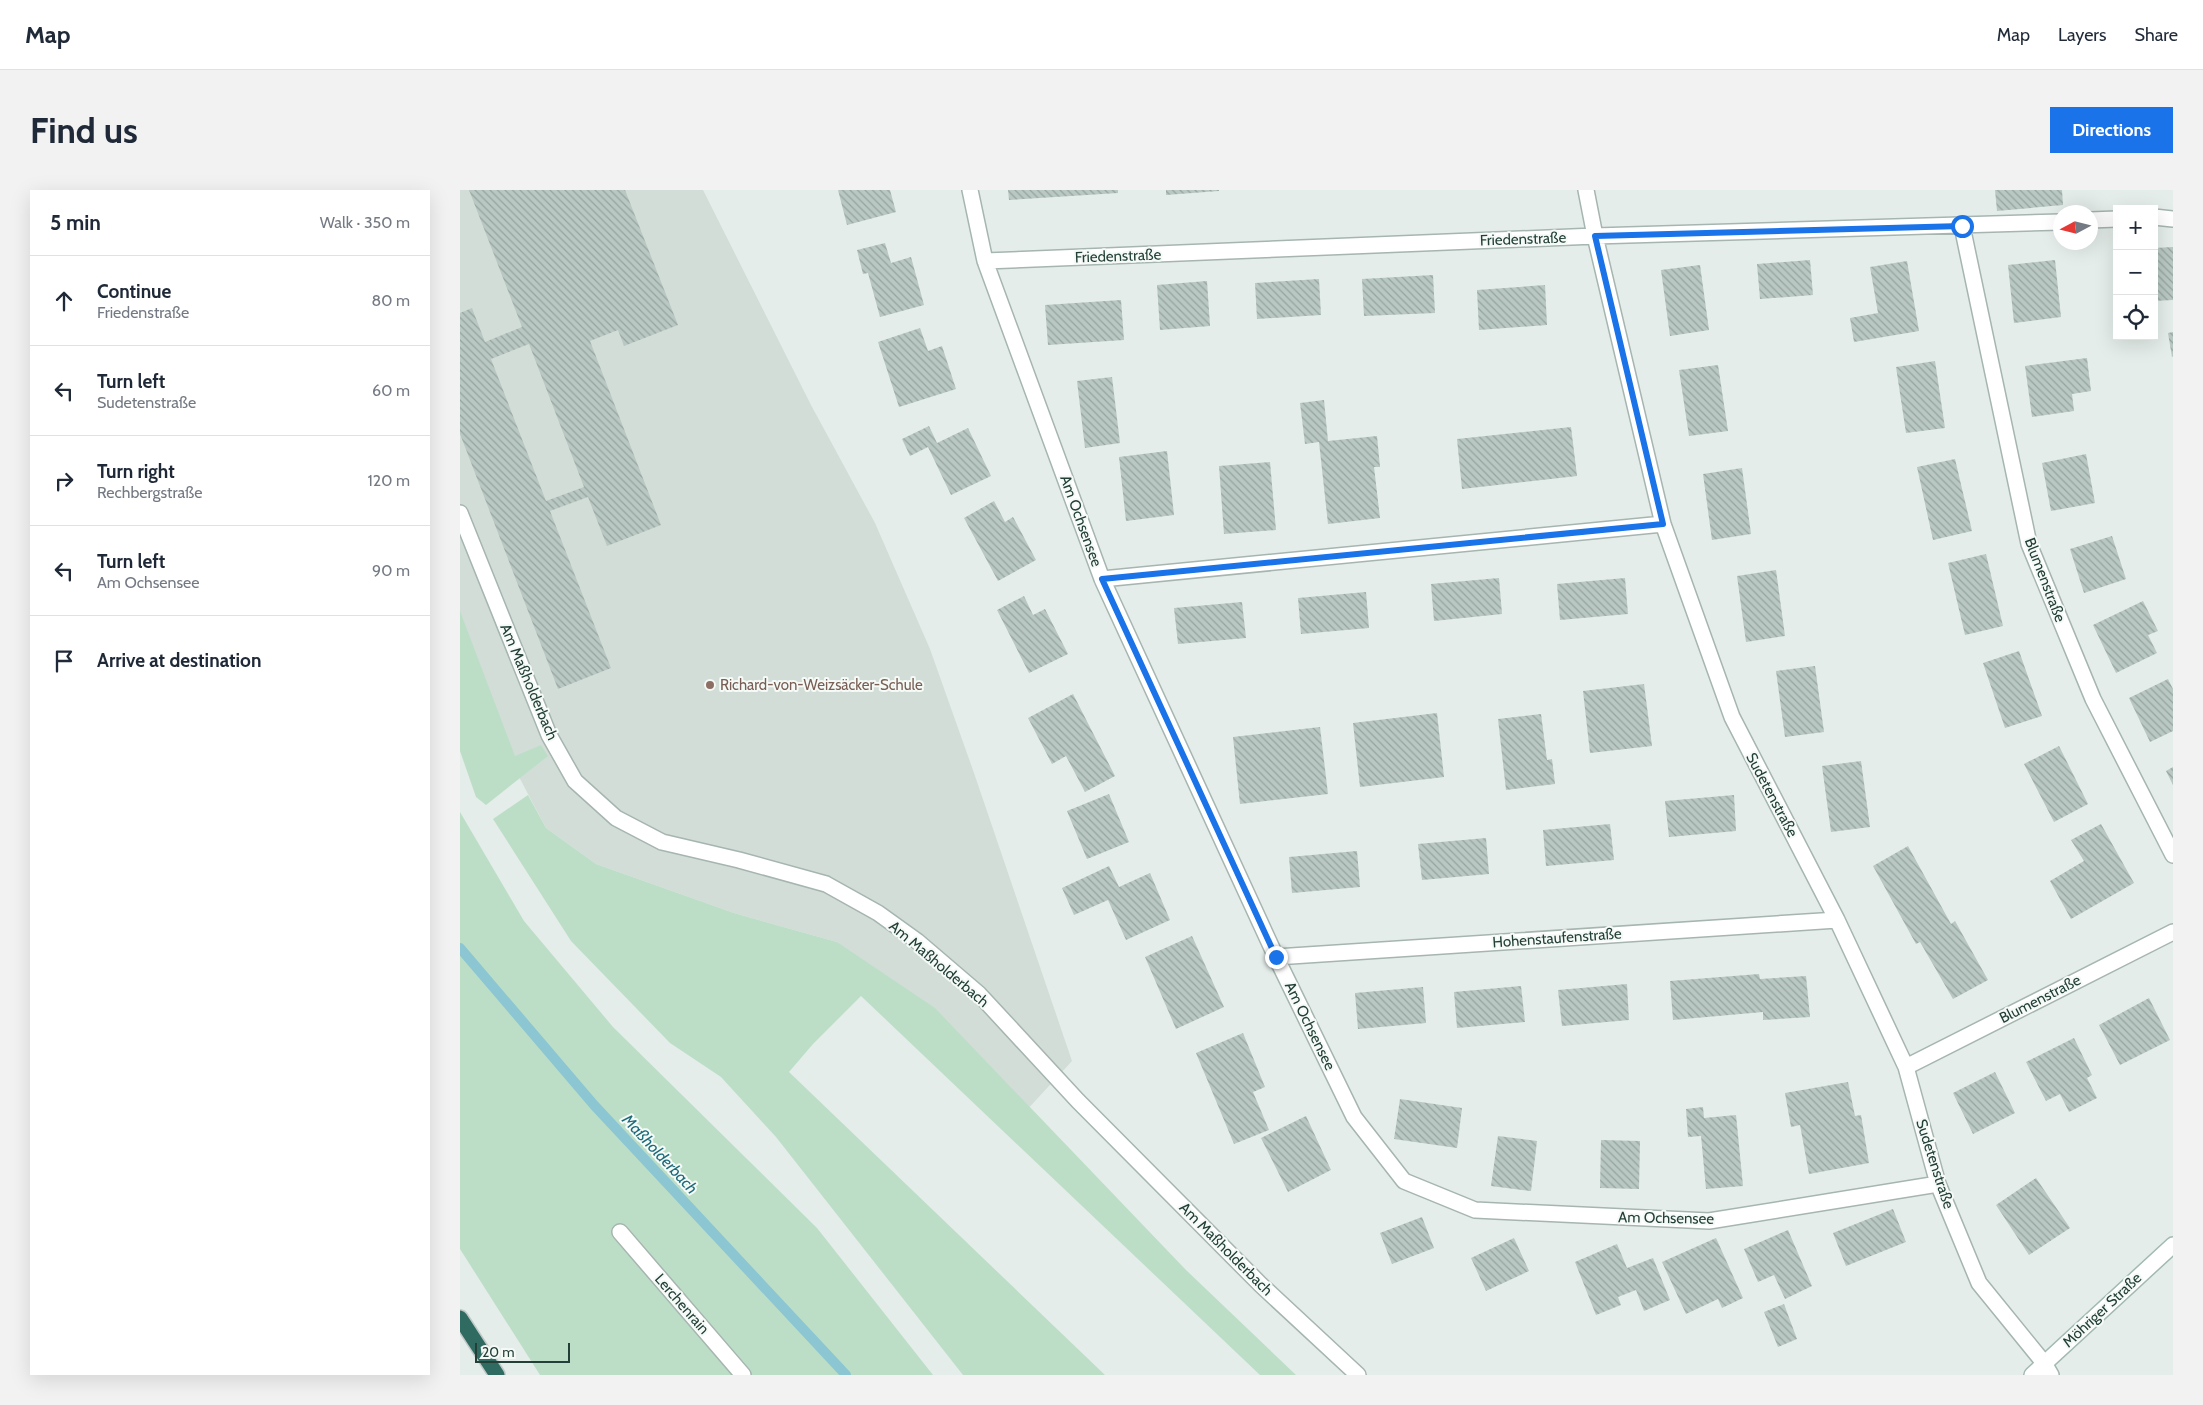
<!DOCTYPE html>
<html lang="en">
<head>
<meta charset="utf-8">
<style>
  body { margin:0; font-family:Cabin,sans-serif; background:#f2f2f3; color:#1f2937 }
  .controls { position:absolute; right:15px; top:15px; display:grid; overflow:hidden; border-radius:0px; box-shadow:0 5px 20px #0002 }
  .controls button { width:45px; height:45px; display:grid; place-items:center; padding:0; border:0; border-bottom:1px solid #e0e1e3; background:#fff; color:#1f2937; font:25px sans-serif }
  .compass { position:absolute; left:1593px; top:15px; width:45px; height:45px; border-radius:50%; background:#fff; box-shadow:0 5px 20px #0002; rotate:263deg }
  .scale { position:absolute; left:15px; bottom:12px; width:95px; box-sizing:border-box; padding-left:5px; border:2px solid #233f38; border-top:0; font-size:14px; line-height:18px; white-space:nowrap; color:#233f38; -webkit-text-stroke:4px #f5faf7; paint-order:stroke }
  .stop { position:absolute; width:15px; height:15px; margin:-11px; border:4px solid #1a73e8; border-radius:50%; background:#fff }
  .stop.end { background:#1a73e8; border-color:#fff; box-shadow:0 1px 5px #0008 }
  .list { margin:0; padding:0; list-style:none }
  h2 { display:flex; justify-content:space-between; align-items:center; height:65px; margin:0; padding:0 20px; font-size:21px }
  h2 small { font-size:16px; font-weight:400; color:#747a83 }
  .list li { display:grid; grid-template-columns:32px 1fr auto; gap:15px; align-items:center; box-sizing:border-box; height:90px; padding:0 20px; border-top:1px solid #e0e1e3 }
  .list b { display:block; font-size:19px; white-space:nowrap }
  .list p { margin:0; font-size:16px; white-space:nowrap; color:#747a83 }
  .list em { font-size:16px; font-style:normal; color:#747a83 }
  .icon { flex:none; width:28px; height:28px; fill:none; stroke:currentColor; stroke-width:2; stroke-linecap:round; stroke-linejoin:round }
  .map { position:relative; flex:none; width:1713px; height:1185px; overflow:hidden; border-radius:0px }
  header { display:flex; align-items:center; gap:30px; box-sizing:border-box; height:70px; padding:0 25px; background:#fff; border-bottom:1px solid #e0e1e3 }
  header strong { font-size:24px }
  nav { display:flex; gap:28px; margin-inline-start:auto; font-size:18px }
  .intro { display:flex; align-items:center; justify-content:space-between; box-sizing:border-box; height:120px; padding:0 30px }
  h1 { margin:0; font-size:35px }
  .button { padding:12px 22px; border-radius:0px; background:#1a73e8; color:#fff; font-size:18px; font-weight:700 }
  main { display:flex; gap:30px; padding:0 30px }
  aside { flex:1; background:#fff; border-radius:0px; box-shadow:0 5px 20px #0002 }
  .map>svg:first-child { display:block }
  .built { fill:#d2ddd8 }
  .grass { fill:#bddec6 }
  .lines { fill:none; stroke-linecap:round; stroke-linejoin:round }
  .stream { stroke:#8cc6d2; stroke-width:10 }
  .building { fill:url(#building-back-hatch); fill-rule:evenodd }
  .street-casing { stroke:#a6b5b0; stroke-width:18 }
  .secondary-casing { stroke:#a2b9b1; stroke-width:18 }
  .highway-casing { stroke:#c1c9c7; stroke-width:18 }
  .street { stroke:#fff; stroke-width:15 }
  .secondary { stroke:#fff; stroke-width:15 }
  .highway { stroke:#2f6b60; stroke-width:15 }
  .route { stroke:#1a73e8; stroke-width:6 }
  .education-dot { fill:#8d6e63; stroke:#f5faf7; stroke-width:2 }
  .labels { text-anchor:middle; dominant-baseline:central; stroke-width:4; stroke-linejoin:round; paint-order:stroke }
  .street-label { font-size:15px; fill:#233f38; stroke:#f5faf7 }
  .education-label { font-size:15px; fill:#785e54; stroke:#f5faf7; text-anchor:start }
  .water-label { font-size:16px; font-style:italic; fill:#1d6a7b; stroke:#f5faf7 }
</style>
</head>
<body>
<header>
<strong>Map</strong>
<nav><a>Map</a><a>Layers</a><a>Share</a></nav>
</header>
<div class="intro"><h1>Find us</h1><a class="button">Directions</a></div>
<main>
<aside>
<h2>5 min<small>Walk · 350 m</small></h2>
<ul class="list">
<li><svg class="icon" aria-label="ahead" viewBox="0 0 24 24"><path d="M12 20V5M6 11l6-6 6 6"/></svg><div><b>Continue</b><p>Friedenstraße</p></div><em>80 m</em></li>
<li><svg class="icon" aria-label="left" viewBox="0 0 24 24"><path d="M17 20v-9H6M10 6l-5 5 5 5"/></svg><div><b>Turn left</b><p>Sudetenstraße</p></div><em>60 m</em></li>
<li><svg class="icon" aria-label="right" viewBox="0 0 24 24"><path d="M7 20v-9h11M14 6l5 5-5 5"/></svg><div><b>Turn right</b><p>Rechbergstraße</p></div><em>120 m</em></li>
<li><svg class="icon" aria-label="left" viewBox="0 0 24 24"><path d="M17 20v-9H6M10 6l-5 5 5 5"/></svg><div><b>Turn left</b><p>Am Ochsensee</p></div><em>90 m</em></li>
<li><svg class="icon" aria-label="arrive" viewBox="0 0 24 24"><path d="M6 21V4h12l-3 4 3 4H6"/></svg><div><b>Arrive at destination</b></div></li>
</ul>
</aside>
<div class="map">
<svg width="1713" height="1185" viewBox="0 0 1713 1185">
  <defs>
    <pattern id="building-back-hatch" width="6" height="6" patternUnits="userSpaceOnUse" patternTransform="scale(1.25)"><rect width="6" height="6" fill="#b9c8c2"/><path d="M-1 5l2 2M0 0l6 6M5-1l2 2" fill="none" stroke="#96a49f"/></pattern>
  </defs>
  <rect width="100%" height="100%" fill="#e4ede9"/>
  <path class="built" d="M0,0h243l108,215 64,118 55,126 44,124 98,288 -47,51 -188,-170 -103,-29 -138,-49 -50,-36 -57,-108 -29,-81z"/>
  <path class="grass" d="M0,421l55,145 26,-11 7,11 -62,49 -10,-8 -16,-46z
    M68,605l18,33 50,36 138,49 103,29 98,66 251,262 110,105h-36l-399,-379 -48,48 -24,28 316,303h-142l-187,-238 -55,-60 -51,-34 -99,-102 -78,-122z
    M0,622l64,109 89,106 204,201 116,147h-393l-80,-126z"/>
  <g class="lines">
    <path class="stream" d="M0,758l134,157 252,270"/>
  </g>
  <path class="building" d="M9,0h156l53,135 -54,21 -6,-16 -28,11 71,184 -54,21 -19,-49 -38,14 61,157 -53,21 -98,-255v-121l12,-5 13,34 37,-15zM69,154l55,143 -38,14 -55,-142z
    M378,0h52l6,22 -49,13z
    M548,0h110v3l-109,7z
    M706,0h53v1l-53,4z
    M1535,0h67l1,15 -66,6z
    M425,53l6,20 20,-6 13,48 -44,12 -12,-44 -5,1 -6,-24z
    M1713,57v53l-19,1v-53z
    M1350,70l3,35 -53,4 -3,-35z
    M1595,70l6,57 -47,6 -6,-58z
    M1447,71l12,70 -65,11 -4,-24 28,-5 -8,-46z
    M1240,75l9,65 -39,6 -9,-66z
    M973,85l2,38 -71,3 -2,-37z
    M859,89l2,36 -64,4 -2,-36z
    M747,91l3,45 -50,4 -3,-45z
    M1085,95l2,40 -68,5 -2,-40z
    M661,110l3,40 -76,5 -3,-40z
    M460,138l8,23 14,-5 14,43 -57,18 -21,-65z
    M1713,142v24l-1,1 -4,-24z
    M1627,168l4,33 -19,3 2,17 -42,6 -7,-51z
    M1475,171l10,67 -39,5 -10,-66z
    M1258,175l10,66 -39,5 -10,-66z
    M652,187l8,66 -35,5 -8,-67z
    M864,210l4,41 49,-5 3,31h-6l6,51 -52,6 -9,-82 -14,2 -5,-41z
    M469,236l8,17 31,-15 23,48 -40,19 -23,-48 -18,9 -8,-17z
    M1111,237l6,49 -115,13 -5,-50z
    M707,261l7,64 -48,6 -7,-64z
    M1626,264l9,49 -44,8 -9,-48z
    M1495,269l17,72 -39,9 -16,-73z
    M810,272l6,68 -52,4 -5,-68z
    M1282,278l9,66 -39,6 -9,-66z
    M534,311l11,21 8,-5 23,43 -38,21 -34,-63z
    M1652,346l14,43 -42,14 -14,-44z
    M1526,364l17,72 -38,9 -17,-72z
    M1316,380l9,66 -39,6 -9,-66z
    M1039,388l3,36 -68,7 -3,-37z
    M1165,388l3,36 -68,6 -3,-36z
    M906,402l3,36 -68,6 -3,-36z
    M564,406l9,19 12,-6 23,45 -39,19 -32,-63z
    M1683,411l15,30 -10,4 9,18 -41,20 -23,-48z
    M782,412l4,36 -68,6 -4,-36z
    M1559,461l23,65 -37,12 -22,-65z
    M1355,476l9,66 -39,5 -9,-66z
    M1708,489l5,10v42l-23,11 -21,-44z
    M1184,494l8,62 -62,7 -7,-62z
    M613,504l42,82 -30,16 -19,-36 -14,8 -24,-46z
    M977,523l7,64 -84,10 -7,-64z
    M1081,524l6,46 5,-1 3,25 -49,6 -8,-71z
    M860,537l8,67 -88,10 -7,-67z
    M1599,556l29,58 -34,18 -30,-58z
    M1401,571l9,66 -39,5 -9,-66z
    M1713,577v18l-7,-14z
    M649,604l20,48 -42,17 -20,-48z
    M1274,605l2,36 -67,6 -4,-36z
    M1150,634l4,36 -68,6 -3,-36z
    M1641,634l33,59 -63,36 -21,-38 34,-20 -13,-21z
    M1026,648l3,36 -67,6 -4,-36z
    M1448,656l43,78 4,-3 33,59 -35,19 -33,-57 -4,2 -43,-78z
    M897,661l3,36 -68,6 -3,-36z
    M649,676l10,21 31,-14 20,47 -44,20 -18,-40 -34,15 -12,-27z
    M732,746l32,71 -48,22 -31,-72z
    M1299,784l1,5 46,-3 4,41 -47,3v-8l-90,8 -3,-39z
    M1167,794l2,36 -67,6 -4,-36z
    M1061,796l4,36 -68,6 -3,-36z
    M963,797l3,36 -68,6 -3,-36z
    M1689,808l21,42 -50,25 -21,-40z
    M783,843l22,54 -12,5 16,38 -35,14 -38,-91z
    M1614,848l18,37 -5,3 10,20 -28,14 -9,-18 -14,7 -20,-39z
    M1535,882l20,41 -42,21 -20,-41z
    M1388,892l7,34 6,-1 8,48 -60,11 -9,-49 -9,2 -6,-34z
    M940,909l62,9 -5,40 -63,-9z
    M1243,917l1,11 32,-3 7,71 -37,3 -5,-53 -13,1 -2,-28z
    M846,926l25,54 -43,22 -27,-54z
    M1038,946l39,5 -6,50 -40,-5z
    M1141,950l39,1 -1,48 -39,-1z
    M1576,988l34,50 -41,27 -33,-50z
    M1433,1019l13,33 -60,24 -13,-33z
    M962,1027l12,31 -42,16 -12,-31z
    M1328,1040l24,56 -27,13 -11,-24 -16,7 -14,-33z
    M1054,1048l15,33 -43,20 -15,-33z
    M1256,1048l27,60 -21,10 -4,-9 -32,15 -24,-52z
    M1157,1054l10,24 26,-10 17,42 -26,11 -8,-21 -18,7 3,8 -25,10 -21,-53z
    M1324,1114l13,35 -19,8 -14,-35z"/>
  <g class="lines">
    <defs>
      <path id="street" d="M510,0l15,71 117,318 174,378 78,160 50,64 71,29 234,11 229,-37
        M1126,0l9,46 68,288 69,193 105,203 69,147 32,117 41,99 65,80 7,12
        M1694,27l19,2
        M1630,30l27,-1
        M1502,36l67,318 64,155 80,156
        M525,71l610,-25 465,-14
        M0,323l89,222 26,46 41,37 46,24 77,18 87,24 52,29 39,28 62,53 99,107 183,184 97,90
        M642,389l561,-55
        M816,767l561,-37
        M1446,877l267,-135
        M160,1042l123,143"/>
      <path id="secondary" d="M1572,1185l141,-130"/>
      <path id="highway" d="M0,1128l37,57"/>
    </defs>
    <use href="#street" class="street-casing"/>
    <use href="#secondary" class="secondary-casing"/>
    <use href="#highway" class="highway-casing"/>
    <use href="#street" class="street"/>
    <use href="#secondary" class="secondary"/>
    <use href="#highway" class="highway"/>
  </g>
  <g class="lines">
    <path class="route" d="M816,767l-174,-378 561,-55 -68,-288 367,-10"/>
  </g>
  <circle class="education-dot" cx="250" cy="495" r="5"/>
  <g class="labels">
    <g class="street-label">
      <text transform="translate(1063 49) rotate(-2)">Friedenstraße</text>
      <text transform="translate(658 66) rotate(-2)">Friedenstraße</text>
      <text transform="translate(621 331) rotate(70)">Am Ochsensee</text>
      <text transform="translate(1585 390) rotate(69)">Blumenstraße</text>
      <text transform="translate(69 492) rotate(67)">Am Maßholderbach</text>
      <text transform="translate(1312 605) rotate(62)">Sudetenstraße</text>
      <text transform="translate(1097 748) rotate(-4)">Hohenstaufenstraße</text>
      <text transform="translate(479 774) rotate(40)">Am Maßholderbach</text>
      <text transform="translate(1580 809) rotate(-27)">Blumenstraße</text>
      <text transform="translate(850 836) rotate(64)">Am Ochsensee</text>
      <text transform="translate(1475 974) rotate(72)">Sudetenstraße</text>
      <text transform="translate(1206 1028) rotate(1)">Am Ochsensee</text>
      <text transform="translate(766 1059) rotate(45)">Am Maßholderbach</text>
      <text transform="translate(222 1114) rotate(49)">Lerchenrain</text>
      <text transform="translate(1642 1120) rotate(-43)">Möhriger Straße</text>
    </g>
    <g class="education-label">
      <text x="260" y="495">Richard-von-Weizsäcker-Schule</text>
    </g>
    <g class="water-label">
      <text transform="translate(200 964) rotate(47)">Maßholderbach</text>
    </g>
  </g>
</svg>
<div class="controls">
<button>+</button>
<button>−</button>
<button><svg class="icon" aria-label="locate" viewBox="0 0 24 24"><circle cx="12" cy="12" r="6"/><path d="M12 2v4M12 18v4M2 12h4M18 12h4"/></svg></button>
</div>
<svg class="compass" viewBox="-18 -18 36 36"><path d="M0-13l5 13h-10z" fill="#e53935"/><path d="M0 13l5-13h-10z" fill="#747a83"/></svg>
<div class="scale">20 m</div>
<div class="stop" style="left:1502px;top:36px"></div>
<div class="stop end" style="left:816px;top:767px"></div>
</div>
</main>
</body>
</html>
